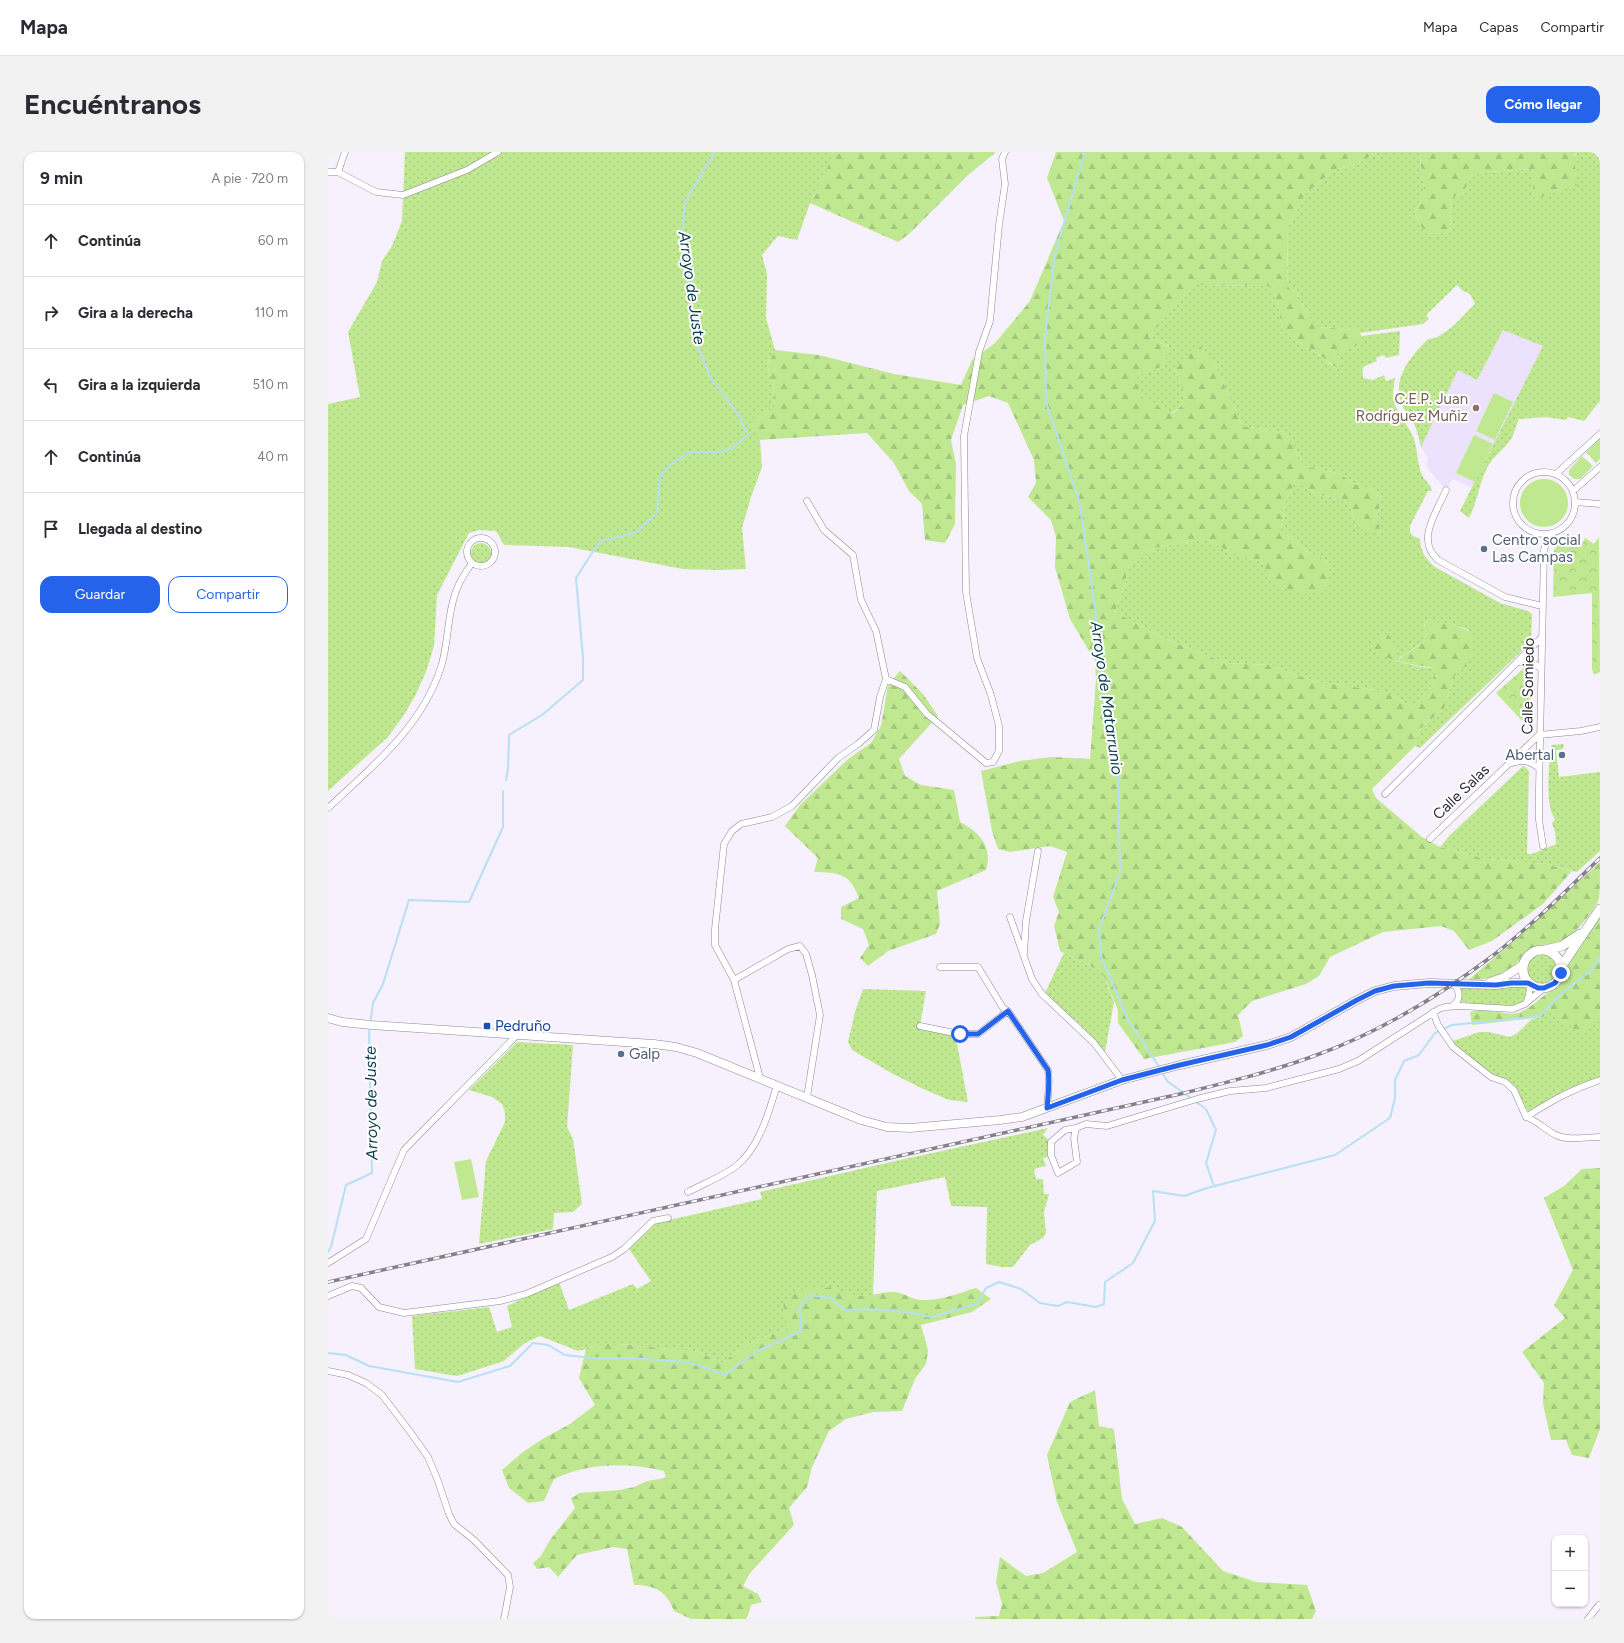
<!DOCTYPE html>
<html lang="es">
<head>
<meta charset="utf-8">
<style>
  body { margin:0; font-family:Figtree,sans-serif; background:#f2f2f3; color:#2b2b33 }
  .controls { position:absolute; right:12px; bottom:12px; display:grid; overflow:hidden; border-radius:8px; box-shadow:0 1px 3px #0004 }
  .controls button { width:36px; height:36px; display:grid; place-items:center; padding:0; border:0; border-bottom:1px solid #e1e1e2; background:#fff; color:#2b2b33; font:20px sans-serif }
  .stop { position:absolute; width:12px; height:12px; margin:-9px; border:3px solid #2563eb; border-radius:50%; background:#fff }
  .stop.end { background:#2563eb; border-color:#fff; box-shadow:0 1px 4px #0008 }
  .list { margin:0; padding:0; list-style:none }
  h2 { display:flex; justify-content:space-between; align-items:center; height:52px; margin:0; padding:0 16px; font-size:17px }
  h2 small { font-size:13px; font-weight:400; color:#7c7c81 }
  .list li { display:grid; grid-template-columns:26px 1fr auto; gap:12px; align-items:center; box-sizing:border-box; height:72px; padding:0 16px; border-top:1px solid #e1e1e2 }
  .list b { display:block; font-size:15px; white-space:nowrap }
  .list em { font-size:13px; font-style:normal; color:#7c7c81 }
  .actions { display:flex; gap:8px; padding:12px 16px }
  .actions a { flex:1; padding:9px 0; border:1px solid #2563eb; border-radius:12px; text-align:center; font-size:14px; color:#2563eb }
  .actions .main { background:#2563eb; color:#fff }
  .icon { flex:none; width:22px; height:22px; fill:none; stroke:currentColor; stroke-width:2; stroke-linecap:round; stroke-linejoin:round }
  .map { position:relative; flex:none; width:1272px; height:1467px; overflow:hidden; border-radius:12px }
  header { display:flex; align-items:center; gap:24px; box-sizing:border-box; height:56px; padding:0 20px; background:#fff; border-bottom:1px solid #e1e1e2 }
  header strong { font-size:19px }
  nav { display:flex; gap:22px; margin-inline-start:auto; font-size:14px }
  .intro { display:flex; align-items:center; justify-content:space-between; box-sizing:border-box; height:96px; padding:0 24px }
  h1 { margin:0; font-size:28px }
  .button { padding:10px 18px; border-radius:12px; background:#2563eb; color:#fff; font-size:14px; font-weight:700 }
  main { display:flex; gap:24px; padding:0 24px }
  aside { flex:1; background:#fff; border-radius:12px; box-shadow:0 1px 3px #0004 }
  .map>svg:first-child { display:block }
  .built { fill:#ede2fd }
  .grass { fill:url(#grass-dots) }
  .forest { fill:url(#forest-firs) }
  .park { fill:url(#park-crowns) }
  .garden { fill:#bfe890 }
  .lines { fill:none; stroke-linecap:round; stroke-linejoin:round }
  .stream { stroke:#b8dff4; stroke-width:2 }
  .minor-casing { stroke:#8d8698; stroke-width:7 }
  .tertiary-casing { stroke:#8d8698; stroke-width:9 }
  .secondary-casing { stroke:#8d8698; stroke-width:10 }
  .minor { stroke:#fff; stroke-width:6 }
  .tertiary { stroke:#fff; stroke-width:8 }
  .secondary { stroke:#fff; stroke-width:9 }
  .rail-casing { stroke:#84818a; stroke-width:3.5 }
  .rail { stroke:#fff; stroke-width:2; stroke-dasharray:6; stroke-linecap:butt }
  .route { stroke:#2563eb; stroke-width:5 }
  .education-dot { fill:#8d6e63; stroke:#fff; stroke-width:1.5 }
  .service-dot { fill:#5c6f8a; stroke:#fff; stroke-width:1.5 }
  .transit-dot { fill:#1a4fb4; stroke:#fff; stroke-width:1.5 }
  .labels { text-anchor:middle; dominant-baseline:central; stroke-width:4; stroke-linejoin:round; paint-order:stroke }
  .education-label { font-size:15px; fill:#785e54; stroke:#fff; text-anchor:end }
  .service-label { font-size:15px; fill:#4e5e75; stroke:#fff; text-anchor:start }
  .street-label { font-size:15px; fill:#2d2b32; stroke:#fff }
  .transit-label { font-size:15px; fill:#164399; stroke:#fff; text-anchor:start }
  .water-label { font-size:16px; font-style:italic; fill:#06394e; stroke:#fff }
</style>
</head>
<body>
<header>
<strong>Mapa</strong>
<nav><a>Mapa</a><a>Capas</a><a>Compartir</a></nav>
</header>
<div class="intro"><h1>Encuéntranos</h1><a class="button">Cómo llegar</a></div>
<main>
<aside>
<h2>9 min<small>A pie · 720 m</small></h2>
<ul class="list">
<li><svg class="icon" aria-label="ahead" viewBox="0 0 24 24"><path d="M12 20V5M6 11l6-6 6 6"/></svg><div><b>Continúa</b></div><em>60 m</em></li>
<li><svg class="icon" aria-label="right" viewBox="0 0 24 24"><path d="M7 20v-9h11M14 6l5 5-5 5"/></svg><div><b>Gira a la derecha</b></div><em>110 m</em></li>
<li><svg class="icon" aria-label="left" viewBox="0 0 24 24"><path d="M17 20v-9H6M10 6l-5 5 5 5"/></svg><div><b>Gira a la izquierda</b></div><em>510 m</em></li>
<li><svg class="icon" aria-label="ahead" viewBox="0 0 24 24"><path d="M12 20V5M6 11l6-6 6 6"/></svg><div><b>Continúa</b></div><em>40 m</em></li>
<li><svg class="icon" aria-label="arrive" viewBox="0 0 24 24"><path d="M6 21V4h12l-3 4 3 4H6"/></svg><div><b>Llegada al destino</b></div></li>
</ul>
<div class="actions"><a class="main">Guardar</a><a>Compartir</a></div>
</aside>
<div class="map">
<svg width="1272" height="1467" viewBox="0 0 1272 1467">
  <defs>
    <pattern id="grass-dots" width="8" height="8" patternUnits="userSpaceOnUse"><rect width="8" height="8" fill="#bfe890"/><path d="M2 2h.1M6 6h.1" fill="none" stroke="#a4c77d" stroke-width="1.8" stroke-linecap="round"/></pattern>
    <pattern id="forest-firs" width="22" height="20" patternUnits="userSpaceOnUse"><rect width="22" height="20" fill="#bfe890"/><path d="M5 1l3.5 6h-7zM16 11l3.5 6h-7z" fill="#a4c77d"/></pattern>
    <pattern id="park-crowns" width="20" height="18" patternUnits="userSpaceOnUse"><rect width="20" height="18" fill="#bfe890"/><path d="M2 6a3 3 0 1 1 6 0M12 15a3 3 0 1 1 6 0" fill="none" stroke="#a4c77d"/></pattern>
  </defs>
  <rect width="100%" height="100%" fill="#f6f1fd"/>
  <path class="built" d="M1175,178l40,16 -71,142 -19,-9 -7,11 -18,-21 -2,-5 2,-5 -7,-12 37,-77 19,10z"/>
  <path class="grass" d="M77,0h428l-2,10 -21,41 -13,37 -19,-4 -16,19 5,19 -1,44 9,32 -8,16 6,16 2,27 -23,20 8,11 2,27 -11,30 -9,31 4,41 -28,1 -35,-1 -114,-22 -65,-2 -8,-14 -17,-1 -10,3 -32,62 -3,51 -8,26 -11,24 -11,19 -16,22 -60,54v-387l32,-7 -12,-65 29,-50 5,-21 10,-15 10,-25z
    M1050,0h41l5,38 -9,24 10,20 25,-1 1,-35 12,-5 9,-18 13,-3 48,-3 1,30 44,-47h22v249l-16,20 -16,-4 -2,3 -20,-3 -27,2c-3,6 -4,14 -8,20 -7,11 -17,16 -24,29 -8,16 -10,35 -18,50l-9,-7 83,-165 -40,-16 -26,50 -19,-10 -37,77c-2,-7 -3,-14 -6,-21 -5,-9 -13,-17 -15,-27 -6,-24 13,-45 28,-60 17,0 35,-24 47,-35l-5,-10 -7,-3 -6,-6 -31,30 3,4 -6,5 -63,9 -1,-3 -41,-3 -11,-12 -10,-22 -9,-6 -1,-59 19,-35 28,-23 21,-5z
    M866,133l78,1 6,18 4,25 15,13 13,6 27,21 -3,-13 29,-14 -2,-6 39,-5 -1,24 -13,3 -2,-3 -8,3 1,3 -12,5 -3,3 1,3v6l10,2 11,-5 2,6 9,-3c-1,6 -2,13 -2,19 1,13 16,28 21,42 4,12 3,24 8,36 3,6 9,10 10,16h-4l-18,35v6l3,4 7,3c0,12 6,20 15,28l65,36 28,8 4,3 -1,28 -111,106 -5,-2 5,-18 24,-19 9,-32 12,-10 4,-37 -18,-6 -27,-4 2,20 -31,21 26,6 16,1 -5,16 -19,23 -31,-16 -68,-10 -45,-16 -43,-2 -62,-25 -49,-26 11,-29 1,-15 27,-20 53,-9 26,15 30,8 67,1 -25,-13 -24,-20 5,-31 9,-17 25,13 18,3 12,8 8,23 23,5 -4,-17 4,-19 -11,-9h-8l-22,-15 -36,-8 -20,-34 -42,-6 -27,-62 -40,5 12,32 -16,13 -33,-17v-22l26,-9 5,-20 -21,-9z
    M143 401a10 10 0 1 1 20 0a10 10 0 1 1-20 0Z
    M1236,592l-1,5 -7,1 3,27 41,-5v79l-23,21 -31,-8 -61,-5 -45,-12 9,-11 74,-70 2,1 4,4 -2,83h5l24,-10 -1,-12 -3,-9 3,-4c-11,-15 -5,-52 -5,-71l2,-3z
    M1272,764v5l-28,38 -7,15 -3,-3z
    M736,801l38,19 12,30 -9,50c-17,-24 -40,-39 -60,-59z
    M1198 817a15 15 0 1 1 30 0a15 15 0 1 1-30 0Z
    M1193,834l5,2c2,7 -1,13 -8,16 -10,4 -44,-1 -57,-2l1,-8 -1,-6z
    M535,837l63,2 -6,35 35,7 13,69 -19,-2 -28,-12 -28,-14 -41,-24 -4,-8 7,-30z
    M1222,860l47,11 3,-7v62c-30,8 -43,15 -68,33l-3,1 -7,-9 -5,-14 -7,-6 -20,-10 -34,-27 -3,-5 26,-9h9l22,5 6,-3 16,-15 11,-2z
    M189,890l56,3 -6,82 6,12 9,65 -9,8 -19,1 -1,16 -74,15 7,-83 19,-39v-10l-3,-8 -10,-7 -23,-7z
    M720,976l-5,7 6,5 -2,8 1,9 -5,1 3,8 -12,3 2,10h7l1,15h5l-5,18 2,21 -3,5 -13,7 -17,22h-11l-16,-3 1,-57 -36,-1 -6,-29 -68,14 -4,104c-17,2 -25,2 -39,-8l-47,41 -39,16 -26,19 -23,-11 -80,-8h-21l-12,5 -8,2 -38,-15 -15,7 -21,18 -47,15 -42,-7 -3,-53 77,-9 8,25 15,-5 -5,-21 52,-24 10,28 64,-26 4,5 14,-8 -22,-32 27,-26 106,-24 -2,-7 140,-32z"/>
  <path class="forest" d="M505,0h162v1l-27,22 -59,59 -11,8 -88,-39 20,-41z
    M728,0h322l-23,13 -21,5 -28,23 -19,35 1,59 9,6 10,22 11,12 41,3 5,12 -30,14 10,5 -6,8 -28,-21 -13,-6 -15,-13 -4,-25 -6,-18 -78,-1 -46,52 22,10 -6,19 -26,9 1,22 33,17 15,-13 -12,-32 23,-25 17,20 27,62 42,6 20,34 36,8 22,15h8l11,9 -4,19 4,17 -11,-1 -12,-4 -8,-23 -12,-8 -18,-3 -25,-13 -9,17 -5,31 24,20 25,13 -2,26 -22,5 -34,-10 -9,-22 -30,-8 -26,-15 -53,9 -27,20 -1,15 -11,29 49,26 62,25 43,2 45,16 68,10 31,16 19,-23 4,-16c-25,-3 -39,-6 -63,-16l-1,-11 16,-8 11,26 27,-19 -2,-21 27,5 18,7 3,10v13l-7,13 -12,10 -9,32 -24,19 -5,18 -43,43 4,9 46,39 18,10 45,12 61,5 26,7 -29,33 -51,37 -23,9 -15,-19 -13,-5 -58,6 -53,25 -11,19 -13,8 -54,17 -14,14 5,21 -8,6 -91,17 -26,-36v-13l-16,-38 -42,-21 -6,-25 5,-14 -6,-15 14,-45 -17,-6 -40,6 -12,-3 -6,-18 -11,-60 39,-10 32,-4 38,2 6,-79 -1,-19 -25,-42 -15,-52 1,-30 -5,-17 -23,-23 8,-14 -2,-23 -26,-57 -19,-7 -26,9 -12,35 5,24 -1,60 -10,19 -20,-3 -3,-36 -13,-13 -15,-28 -27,-30 -107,7 -8,-10 1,-15 22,-6 -2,-27 -6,-16 8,-16 44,5 75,19 67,11 11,-25 23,-17 35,-42 34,-80 -17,-43z
    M1091,0h159l-4,3 3,30 -43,14 -2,-30 -47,3 -13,3 -9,18 -12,5 -1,35 -25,1 -10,-20 9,-24z
    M572,519l23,23 15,22 -39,43 6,17 16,9 33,5 6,32c20,10 33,25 26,48l-49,21 3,33 -4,10 -48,17 -20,15 -8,-8 9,-13 -6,-16 -22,-10v-12l18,-9c-10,-26 -20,-25 -45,-26l4,-14 -33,-32 15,-21 48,-46 23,-16 10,-17 7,-41z
    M1272,710c0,9 0,29 -1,37 -5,13 -27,39 -40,44 -9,3 -19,0 -27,5 -8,4 -11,11 -17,17 -13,11 -32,16 -48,16l54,-46z
    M1272,769v95l-3,7 -16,9 -10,-3 -2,-5c-8,0 -15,-6 -19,-12l-7,5 -71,8 -2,-13 11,-2 32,4 8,-2 10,-6 20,-16 7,-4 14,-27z
    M1272,1016v261l-11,29 -17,-3 -6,-15h-15l-8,-36 1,-21 -22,-31 43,-34 -11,-13 19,-35 -29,-72 20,-12 18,-17z
    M506,1135c24,16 34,6 59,5 10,0 19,8 29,8 18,1 37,-7 54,-12l15,11 -19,13 -51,13 7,25 -2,14 -11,15 -13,32 -29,1 -27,7 -17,12 -17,36 -5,20 -18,21 5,17 -44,48 -7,13 15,8 4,8 -11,3 -2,8 -3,6h-55l-17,-8c-7,-20 -20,-26 -40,-26l-7,-36 -14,-2 -36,8 -19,22 -9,-10 -12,2 -4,-6 8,-7 9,-16 25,-32 -4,-9 8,-6 41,-3 14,-3 13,-6 19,-3 -2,-7c-36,-9 -77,-8 -110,8l-10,22 -16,2 -19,-15 -7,-18 21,-18 21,-14 26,-14 25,-19 -16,-27 7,-29 12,-5h21l80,8 23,11 26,-19 39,-16 -4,-26 17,-12z
    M767,1238l4,36 15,3 8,70 13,25 27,-6 20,9 41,44 33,11 51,3 9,26 -4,8h-337v-2l24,-1 3,-12 -6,-22 4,-25 26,19 17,-3 34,-21 -20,-50 -10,-47 23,-53z"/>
  <path class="park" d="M1271,385l1,135 -6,3 -2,-6v-76l-39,4 1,-47c7,-10 16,-9 26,-3l5,-9 9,6z
    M1197,515l4,2 2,4 -1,56 -34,-36z"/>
  <path class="garden" d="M1166,241l19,9 -18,38 -19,-9z
    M1146,283l19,9 -18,38 -19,-9z
    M1272,287v20l-4,4 -10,-11z
    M1254,304l11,10 -13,13h-6l-5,-4v-5z
    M1192 351a24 24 0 1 1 48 0a24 24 0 1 1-48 0Z
    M143,1007l8,38 -17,3 -8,-38z"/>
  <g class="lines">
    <path class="stream" d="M757,0l-30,102 -10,83 1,65 33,98 16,106 10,103 13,63 2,101 -21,56 2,27 26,62 33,50
      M178,628l2,-11 1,-34 33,-20 41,-35v-22l-7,-80 23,-36 38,-10 20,-19 3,-37 11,-12 20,-12h25l15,-3 17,-15 -12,-23 -25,-32 -14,-34 -15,-111 3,-32 30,-50
      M43,867l2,-16 10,-19 26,-84 60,2 34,-75v-36
      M834,920l5,9 39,28 10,21 -10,33 8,23
      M0,1100l3,-5 15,-62 26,-12 -3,-142
      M0,1201l18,2 23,11 89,16 52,-16 23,-23 15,2 17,10 26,3h40l53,4 14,3 27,10 32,-24 43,-19 1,-11 -2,-13 11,-13 21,3 14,12 23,-1 39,3 24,5 46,-13 9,-16 13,-6 22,7 19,14 18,3 9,-4 29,5 8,-3 1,-22 28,-19 22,-42 -2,-30 31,5 23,-8 128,-33 55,-37 5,-20v-18l9,-19 15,-6 16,-22 17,-8 88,-9 22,-23 31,-24 7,-13"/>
    <defs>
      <path id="minor" d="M0,20h10l38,20 27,3 64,-25 31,-18
        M10,20l7,-20
        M1185 351a31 31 0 1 1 62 0a31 31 0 1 1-62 0Z
        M1228,322l44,-40
        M1118,338c-9,22 -31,50 -8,70l67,37 37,9
        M1245,339l27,-24
        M1247,350l25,2
        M139 400a14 14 0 1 1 28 0a14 14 0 1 1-28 0Z
        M1190,510c11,-1 15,0 23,7
        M558,527l19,8 22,27 52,43 7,6 7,-1 6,-11v-25l-8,-31 -14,-37 -11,-66 -2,-156 15,-84 11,-31 9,-96 6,-41 -3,-25 3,-7
        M1211,583l42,-4 19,-4
        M1184,611c12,-4 17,-2 27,5
        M1057,642l156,-156
        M0,656c44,-41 94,-81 113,-141 7,-22 6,-44 12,-66 3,-14 10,-26 19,-38
        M1102,687l109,-104
        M1215,694l-4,-26v-30l5,-240 5,-16
        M682,765l22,62 10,15 52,49 28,37
        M696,801l2,-32 12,-70
        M612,815h38l25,41 5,3 40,59c2,13 0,25 -1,38
        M406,828l54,-31 12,-3 6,8 6,21 8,40 -13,82
        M1199,849l2,-6 1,-10
        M1124,854c10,-7 7,-13 3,-23
        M1105,860l5,13 15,22 38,30 14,5 9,8 12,27
        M592,874l39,8h19l30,-23
        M432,926l-26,-98 -19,-35v-16l9,-85 8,-13 9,-7 31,-7 20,-11 46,-48 20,-14 16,-14 6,-33 6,-18 -10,-48 -15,-31 -8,-45 -29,-25 -17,-29
        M1198,965c25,-16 46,-28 74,-37
        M1198,965c12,4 19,13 30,18 12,6 30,2 44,2
        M748,976l-11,2 -14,12v13l7,18 19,-11 -3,-24 2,-10 10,-4 21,2 90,-27 33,-8 36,-3 73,-19 19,-8 81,-52 6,-2 16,-1 52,3 12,-5 19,-16
        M360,1040c15,-8 33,-15 47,-25 24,-18 34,-55 42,-82
        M0,1111l38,-24 38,-89 113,-115
        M0,1144l24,-10 9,2 18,19 25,6 96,-12 26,-7 86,-37 12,-8 29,-28 15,-3
        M0,1219l20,4 18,8 16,12 29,38 17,24 10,24 11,33 5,10 20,16 34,35 2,12 -6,32
        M1260,1467l11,-14"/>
      <path id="tertiary" d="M1162,830l14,-5 19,-12
        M0,866l14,4 29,3 283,19 22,3 21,6 164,67 26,7 23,1 90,-8 22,-3 100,-37 58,-15 87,-20 24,-8 66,-37 18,-9 19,-5 35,-3 67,2 15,-2h17"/>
      <path id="secondary" d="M1195 817a19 19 0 1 1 38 0a19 19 0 1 1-38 0Z
        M1217,798l17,-4 18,-12
        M1233,815l39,-58"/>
    </defs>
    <use href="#minor" class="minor-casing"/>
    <use href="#tertiary" class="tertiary-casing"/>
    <use href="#secondary" class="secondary-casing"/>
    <use href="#minor" class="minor"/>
    <use href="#tertiary" class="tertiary"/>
    <use href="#secondary" class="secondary"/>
    <defs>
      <path id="rail" d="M0,1130l852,-188c45,-11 90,-22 134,-38 64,-23 127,-61 181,-102 37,-29 71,-63 105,-96"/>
    </defs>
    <use href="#rail" class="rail-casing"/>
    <use href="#rail" class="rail"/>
  </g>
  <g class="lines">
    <path class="route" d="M632,882h18l30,-23 40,59c2,13 0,25 -1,38l75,-28 58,-15 87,-20 24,-8 66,-37 18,-9 19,-5 35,-3 67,2 15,-2h17l10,5h6l11,-5 6,-10"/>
  </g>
  <circle class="education-dot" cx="1148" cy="256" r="4"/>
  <g class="service-dot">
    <circle cx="1156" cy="397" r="4"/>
    <circle cx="1234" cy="603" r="4"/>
    <circle cx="293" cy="902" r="4"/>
  </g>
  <rect class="transit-dot" x="155" y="870" width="8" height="8" rx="2"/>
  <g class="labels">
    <g class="education-label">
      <text x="1140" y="247">C.E.P. Juan<tspan x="1140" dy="17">Rodríguez Muñiz</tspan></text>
    </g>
    <g class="service-label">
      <text x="1164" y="388">Centro social<tspan x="1164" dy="17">Las Campas</tspan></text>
      <text x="1226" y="603" text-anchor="end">Abertal</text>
      <text x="301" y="902">Galp</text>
    </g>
    <g class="street-label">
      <text transform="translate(1200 534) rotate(-89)">Calle Somiedo</text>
      <text transform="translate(1133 640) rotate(-44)">Calle Salas</text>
    </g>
    <g class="transit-label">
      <text x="167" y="874">Pedruño</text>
    </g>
    <g class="water-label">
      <text transform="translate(364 136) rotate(82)">Arroyo de Juste</text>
      <text transform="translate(779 546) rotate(82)">Arroyo de Matarrunio</text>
      <text transform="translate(43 951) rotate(-91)">Arroyo de Juste</text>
    </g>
  </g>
</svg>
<div class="controls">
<button>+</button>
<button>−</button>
</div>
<div class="stop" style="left:632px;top:882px"></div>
<div class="stop end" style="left:1233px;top:821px"></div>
</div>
</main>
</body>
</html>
